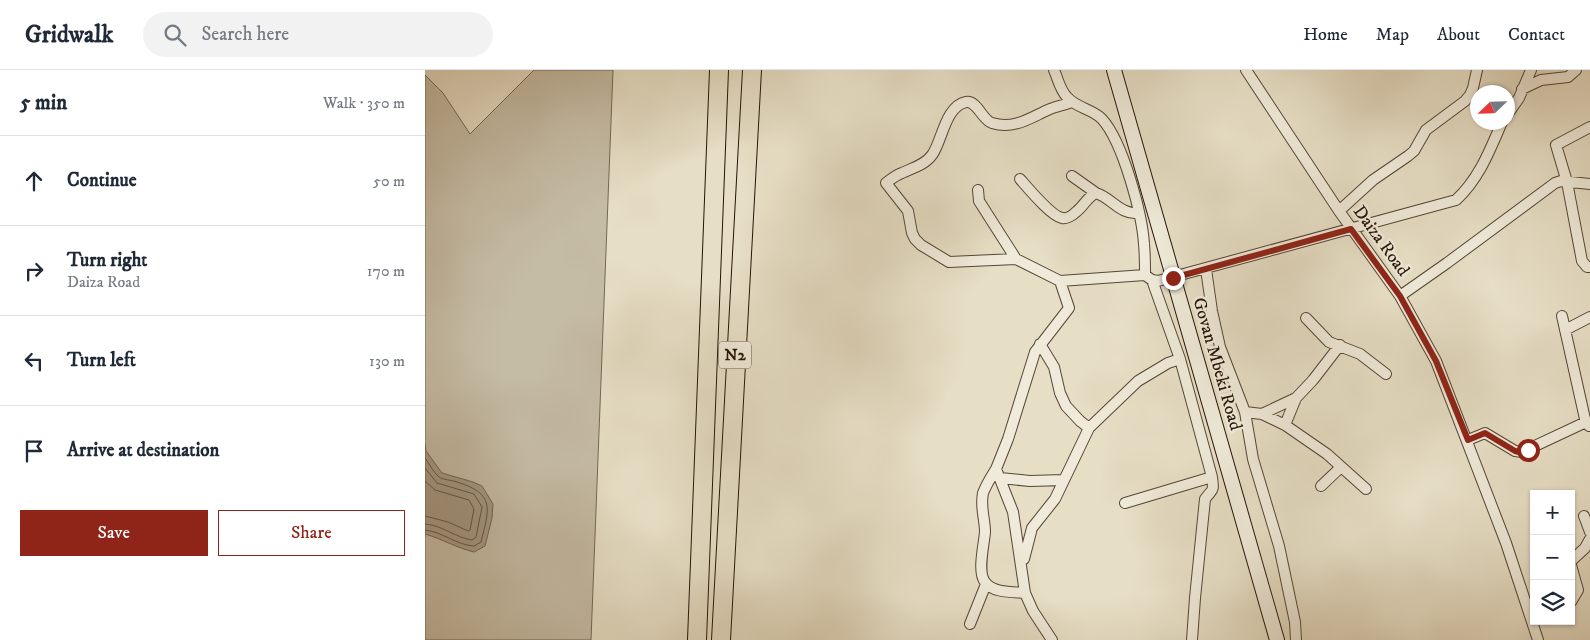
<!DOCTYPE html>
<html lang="en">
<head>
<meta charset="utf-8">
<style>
  body { margin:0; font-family:"IM FELL DW Pica",serif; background:#f2f2f3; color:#1f2937 }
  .controls { position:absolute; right:15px; bottom:15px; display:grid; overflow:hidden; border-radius:0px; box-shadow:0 1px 4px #0004 }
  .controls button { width:45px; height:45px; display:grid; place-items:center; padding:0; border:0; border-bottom:1px solid #e0e1e3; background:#fff; color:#1f2937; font:25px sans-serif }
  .compass { position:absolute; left:1045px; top:15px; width:45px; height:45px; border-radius:50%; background:#fff; box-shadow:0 1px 4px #0004; rotate:247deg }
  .stop { position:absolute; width:15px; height:15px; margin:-11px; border:4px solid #8f2418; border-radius:50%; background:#fff }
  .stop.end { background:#8f2418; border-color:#fff; box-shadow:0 1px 5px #0008 }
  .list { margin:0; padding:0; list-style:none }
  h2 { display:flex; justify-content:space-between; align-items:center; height:65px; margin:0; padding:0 20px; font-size:21px }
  h2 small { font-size:16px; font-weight:400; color:#747a83 }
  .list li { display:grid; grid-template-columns:32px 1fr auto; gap:15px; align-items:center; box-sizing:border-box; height:90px; padding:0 20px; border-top:1px solid #e0e1e3 }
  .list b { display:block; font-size:19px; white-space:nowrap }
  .list p { margin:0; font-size:16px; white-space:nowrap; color:#747a83 }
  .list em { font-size:16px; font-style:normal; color:#747a83 }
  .actions { display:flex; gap:10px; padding:15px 20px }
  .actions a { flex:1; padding:11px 0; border:1px solid #8f2418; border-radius:0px; text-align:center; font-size:18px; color:#8f2418 }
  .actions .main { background:#8f2418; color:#fff }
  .icon { flex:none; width:28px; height:28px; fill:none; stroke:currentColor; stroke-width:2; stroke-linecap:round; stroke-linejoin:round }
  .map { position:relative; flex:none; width:1165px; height:570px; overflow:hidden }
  header { display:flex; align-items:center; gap:30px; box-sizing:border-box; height:70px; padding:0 25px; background:#fff; border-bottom:1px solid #e0e1e3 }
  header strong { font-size:24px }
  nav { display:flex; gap:28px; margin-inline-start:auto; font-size:18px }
  .search { width:350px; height:45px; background:#f2f2f3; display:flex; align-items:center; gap:12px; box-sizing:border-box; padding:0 18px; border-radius:28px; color:#747a83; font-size:19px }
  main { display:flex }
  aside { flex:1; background:#fff }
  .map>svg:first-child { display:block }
  .green { fill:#c5bca5; stroke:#756856 }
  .water { fill:#a49984; stroke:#716452 }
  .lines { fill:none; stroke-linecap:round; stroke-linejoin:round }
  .shore { stroke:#645645; stroke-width:1 }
  .minor-casing { stroke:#554636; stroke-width:12 }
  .secondary-casing { stroke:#251406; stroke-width:16 }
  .motorway-casing { stroke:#251406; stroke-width:20 }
  .minor { stroke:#efead9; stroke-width:10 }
  .secondary { stroke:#efead9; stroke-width:14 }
  .motorway { stroke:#e6dec5; stroke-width:18 }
  .route { stroke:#8f2418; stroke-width:6 }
  .labels { text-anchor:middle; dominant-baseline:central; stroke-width:5; stroke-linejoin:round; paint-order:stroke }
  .shield { fill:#efead9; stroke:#625445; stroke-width:1 }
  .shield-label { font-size:16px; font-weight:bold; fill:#251406 }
  .street-label { font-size:18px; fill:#251406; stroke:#efead9 }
</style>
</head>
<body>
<header>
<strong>Gridwalk</strong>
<div class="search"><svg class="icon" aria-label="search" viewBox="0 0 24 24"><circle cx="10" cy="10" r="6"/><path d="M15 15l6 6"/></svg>Search here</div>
<nav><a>Home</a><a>Map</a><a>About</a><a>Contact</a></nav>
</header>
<main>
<aside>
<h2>5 min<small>Walk · 350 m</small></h2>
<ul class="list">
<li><svg class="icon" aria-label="ahead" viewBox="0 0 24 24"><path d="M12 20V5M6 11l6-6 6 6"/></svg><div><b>Continue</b></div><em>50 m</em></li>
<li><svg class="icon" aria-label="right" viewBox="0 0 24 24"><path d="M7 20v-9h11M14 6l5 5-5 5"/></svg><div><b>Turn right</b><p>Daiza Road</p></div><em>170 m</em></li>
<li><svg class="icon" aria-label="left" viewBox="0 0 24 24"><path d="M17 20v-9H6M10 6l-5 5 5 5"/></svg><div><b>Turn left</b></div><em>130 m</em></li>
<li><svg class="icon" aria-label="arrive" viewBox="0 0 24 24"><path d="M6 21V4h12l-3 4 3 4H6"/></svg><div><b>Arrive at destination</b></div></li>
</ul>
<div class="actions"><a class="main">Save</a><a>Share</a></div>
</aside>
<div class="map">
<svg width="1165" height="570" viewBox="0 0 1165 570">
  <rect width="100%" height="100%" fill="#e6dec5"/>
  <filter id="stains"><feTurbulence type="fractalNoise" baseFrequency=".004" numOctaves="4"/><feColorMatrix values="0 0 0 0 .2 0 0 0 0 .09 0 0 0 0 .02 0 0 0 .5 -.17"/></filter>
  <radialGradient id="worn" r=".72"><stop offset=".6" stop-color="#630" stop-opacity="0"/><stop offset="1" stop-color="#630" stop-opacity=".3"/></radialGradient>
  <path class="green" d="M109,0h79l-22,570h-166v-565l18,18 27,41z"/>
  <path class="water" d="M0,375l1,6 16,22 31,9 9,4 11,18 -1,14 -7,28 -11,6c-17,-4 -32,-13 -49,-18z"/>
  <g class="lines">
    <path class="shore" d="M0,388c4,5 8,14 14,19 4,3 13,3 18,5 39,12 32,27 24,60l-7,4c-18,-1 -31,-14 -49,-16
      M0,398l12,15 37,11 8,13 -6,30 -4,3c-16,-2 -30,-15 -47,-16
      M0,411l10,9 34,10 5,9 -4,21 -2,1 -20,-9 -23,-6"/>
    <defs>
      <path id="minor" d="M629,0c4,9 6,20 13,27 9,11 26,12 35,22 21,23 40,95 42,125 1,10 1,21 1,31
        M821,0l93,141 61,85 36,65 70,182 32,97
        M1097,19l19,-9 27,-3 8,-7
        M647,32c-7,3 -15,4 -22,7 -19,8 -35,21 -58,14 -10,-3 -15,-23 -26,-21 -21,4 -24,40 -34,53 -7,10 -20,13 -30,18 -6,2 -11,6 -16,10l22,28 4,22 3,6 6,6 28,17 67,-3 44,22 85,-6 7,5 6,1 298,-81c23,-21 34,-50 46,-78
        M1082,45l12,-17 12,-28
        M1165,57l-34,18 11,37 15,79 5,6h3
        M647,106l24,17
        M595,109c8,9 31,37 42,39 5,1 11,-3 14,-6 8,-6 11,-15 20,-19 16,5 24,22 43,20
        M553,120l1,11 37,58
        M914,141l34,-31 35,-24 6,-5 12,-21 39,-29 5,-6 3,-7 4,-18
        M781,199l6,42 8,36 25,65 8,47 26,87 16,76 1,18
        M727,210l28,79 32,118c2,16 1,11 -7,22l-10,99 -3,42
        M975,226l47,-33 108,-80 6,-2 29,3
        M1137,246l23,103 4,7
        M881,248l23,24 31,12 26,20
        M1140,260l25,-13
        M615,274l14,23 6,26 6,13 14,15 9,7
        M820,342l17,2 23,11 42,29 39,35
        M837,344l34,-16
        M860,355l11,-27 17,-18 27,-35
        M1043,370l17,-7 30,18 7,1 64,-30
        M571,399c-5,8 -10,16 -13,24 -3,14 2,26 2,39 -1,13 -8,40 0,50 7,11 29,10 40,11
        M575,408l30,3 34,-1
        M896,416l20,-19
        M700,433l87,-26
        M1159,446l6,16
        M599,489l8,-31 23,-29 34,-71 49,-47 30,-18 12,-4
        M1146,491l14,-13 5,-9
        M1146,495l7,25 -7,12
        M545,554l16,-40
        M627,570l-19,-29 -8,-18 -12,-81 -17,-43 12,-30 27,-87 34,-44 -9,-27"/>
      <path id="secondary" d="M689,0l163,570"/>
      <path id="motorway" d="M272,570l22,-570
        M296,570l31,-570"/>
    </defs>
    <use href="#minor" class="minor-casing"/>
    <use href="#secondary" class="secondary-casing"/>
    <use href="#motorway" class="motorway-casing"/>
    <use href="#minor" class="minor"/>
    <use href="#secondary" class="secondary"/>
    <use href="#motorway" class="motorway"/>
  </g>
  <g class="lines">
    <path class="route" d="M748,208l178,-49 49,67 36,65 32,79 17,-7 30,18 4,1 9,-2"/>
  </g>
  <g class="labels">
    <rect class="shield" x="294" y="271.5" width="32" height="27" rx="4"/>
    <g class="shield-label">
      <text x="310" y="285">N2</text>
    </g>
    <g class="street-label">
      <text transform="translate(956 171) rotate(54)">Daiza Road</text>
      <text transform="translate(792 294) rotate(74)">Govan Mbeki Road</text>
    </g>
  </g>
  <rect width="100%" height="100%" filter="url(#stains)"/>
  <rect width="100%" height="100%" fill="url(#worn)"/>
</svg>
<div class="controls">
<button>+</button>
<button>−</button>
<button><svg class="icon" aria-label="layers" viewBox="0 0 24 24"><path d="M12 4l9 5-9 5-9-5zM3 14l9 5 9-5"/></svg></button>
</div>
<svg class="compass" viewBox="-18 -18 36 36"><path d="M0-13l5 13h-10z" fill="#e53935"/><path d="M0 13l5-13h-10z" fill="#747a83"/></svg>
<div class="stop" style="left:1103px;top:380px"></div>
<div class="stop end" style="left:748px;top:208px"></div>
</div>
</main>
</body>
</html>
